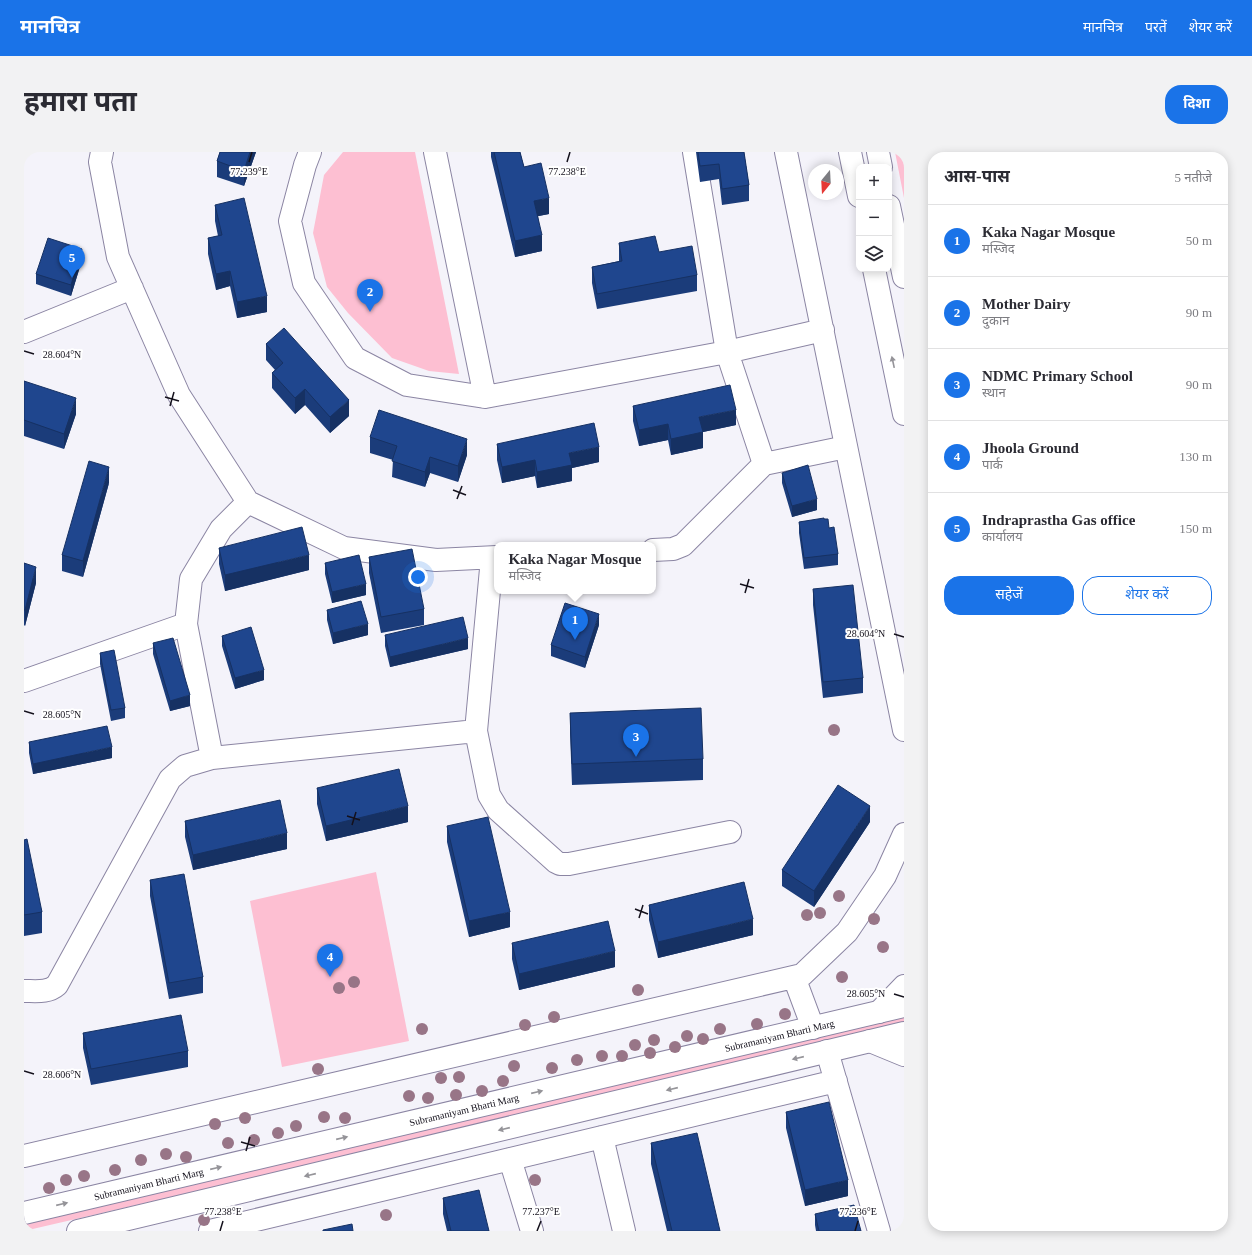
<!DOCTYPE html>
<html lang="hi">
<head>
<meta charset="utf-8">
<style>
  body { margin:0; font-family:"Times New Roman","Noto Sans Devanagari",serif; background:#f2f2f3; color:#2b2b33 }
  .controls { position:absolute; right:12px; top:12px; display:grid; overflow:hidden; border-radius:8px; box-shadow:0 2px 10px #0003 }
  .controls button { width:36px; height:36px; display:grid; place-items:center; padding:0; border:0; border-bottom:1px solid #e1e1e2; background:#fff; color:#2b2b33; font:20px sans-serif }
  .compass { position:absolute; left:784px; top:12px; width:36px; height:36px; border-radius:50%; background:#fff; box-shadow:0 2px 10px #0003; rotate:198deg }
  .you { position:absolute; left:394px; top:425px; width:14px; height:14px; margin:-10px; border:3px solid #fff; border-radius:50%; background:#1a73e8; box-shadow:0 0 0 6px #1a73e833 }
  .badge { display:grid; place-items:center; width:26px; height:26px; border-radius:50%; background:#1a73e8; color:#fff; font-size:13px; font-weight:700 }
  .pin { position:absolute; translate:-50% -33px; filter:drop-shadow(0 1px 2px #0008) }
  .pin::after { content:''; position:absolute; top:21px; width:14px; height:12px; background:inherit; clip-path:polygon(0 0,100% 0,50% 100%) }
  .popup { position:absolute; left:470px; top:390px; width:162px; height:52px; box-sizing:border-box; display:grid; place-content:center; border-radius:8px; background:#fff; filter:drop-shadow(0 1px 3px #0005); font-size:13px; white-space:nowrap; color:#7c7c81 }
  .popup b { font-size:15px; color:#2b2b33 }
  .popup::after { content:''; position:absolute; left:50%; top:100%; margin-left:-8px; border:8px solid transparent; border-top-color:#fff }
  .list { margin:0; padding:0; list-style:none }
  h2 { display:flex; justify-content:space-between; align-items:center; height:52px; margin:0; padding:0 16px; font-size:17px }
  h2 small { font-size:13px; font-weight:400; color:#7c7c81 }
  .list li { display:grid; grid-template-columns:26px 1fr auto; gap:12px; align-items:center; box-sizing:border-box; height:72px; padding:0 16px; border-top:1px solid #e1e1e2 }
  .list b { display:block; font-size:15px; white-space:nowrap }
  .list p { margin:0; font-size:13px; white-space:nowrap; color:#7c7c81 }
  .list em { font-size:13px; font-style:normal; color:#7c7c81 }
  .actions { display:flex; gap:8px; padding:12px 16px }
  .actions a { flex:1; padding:9px 0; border:1px solid #1a73e8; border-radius:16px; text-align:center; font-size:14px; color:#1a73e8 }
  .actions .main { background:#1a73e8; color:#fff }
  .icon { flex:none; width:22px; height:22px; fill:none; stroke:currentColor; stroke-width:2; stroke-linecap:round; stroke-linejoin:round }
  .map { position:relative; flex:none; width:880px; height:1079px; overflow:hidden; border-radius:16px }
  header { display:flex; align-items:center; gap:24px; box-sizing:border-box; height:56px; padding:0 20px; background:#1a73e8; color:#fff }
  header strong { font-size:19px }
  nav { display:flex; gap:22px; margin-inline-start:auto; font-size:14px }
  .intro { display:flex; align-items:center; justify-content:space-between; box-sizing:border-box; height:96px; padding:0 24px }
  h1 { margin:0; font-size:28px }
  .button { padding:10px 18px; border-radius:16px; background:#1a73e8; color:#fff; font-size:14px; font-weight:700 }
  main { display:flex; gap:24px; padding:0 24px }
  aside { flex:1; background:#fff; border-radius:16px; box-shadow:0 2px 10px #0003 }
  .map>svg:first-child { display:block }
  .green { fill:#fdbfd2 }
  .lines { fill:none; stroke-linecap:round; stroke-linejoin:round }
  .minor-casing { stroke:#8b85a3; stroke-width:24 }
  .major-casing { stroke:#8b85a3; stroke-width:24 }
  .minor { stroke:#fff; stroke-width:22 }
  .major { stroke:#fff; stroke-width:22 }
  .tree { fill:#987587 }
  .wall { fill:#1b3c7a }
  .shaded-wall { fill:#163163 }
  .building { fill:#1f468e; stroke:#163163 }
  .oneway { fill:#959499 }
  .ticks { fill:none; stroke:#14111c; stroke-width:1.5 }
  .labels { text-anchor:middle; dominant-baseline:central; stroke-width:4; stroke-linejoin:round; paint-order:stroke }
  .street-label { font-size:10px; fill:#14111c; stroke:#fff }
  .ticks-label { font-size:10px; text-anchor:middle; fill:#14111c; stroke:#fff; stroke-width:4; stroke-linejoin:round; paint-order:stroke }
</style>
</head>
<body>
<header>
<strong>मानचित्र</strong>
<nav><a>मानचित्र</a><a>परतें</a><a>शेयर करें</a></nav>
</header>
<div class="intro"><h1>हमारा पता</h1><a class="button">दिशा</a></div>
<main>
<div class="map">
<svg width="880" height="1079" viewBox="0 0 880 1079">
  <rect width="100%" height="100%" fill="#f4f3fa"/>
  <path class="green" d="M319,0h72l44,222 -30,-3 -37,-13 -44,-45 -21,-26 -14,-54 11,-58z
    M871,0h9v46z
    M352,720l33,169 -127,26 -32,-166z
    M880,864v11l-880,204v-8z"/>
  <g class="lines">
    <defs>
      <path id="minor" d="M78,0l-2,10 18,95 61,138 69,107 96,46 92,12 61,-3
        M286,0l-5,13 -15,56 14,62 51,75 52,27 78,12 242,-45 96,-22
        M411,0l50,245
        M670,0l33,200 37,112 82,-17
        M762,0l118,578
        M0,180l108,-44
        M629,398l20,-1 10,-4 81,-81
        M0,529l162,-57
        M452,579l16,-173
        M188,606l-26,-134 5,-45 30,-50 27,-27
        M770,825l19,51
        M0,839c12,0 24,2 33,-6l113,-206 15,-13 27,-8 264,-27 13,64 9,15 58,52 4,2h9l161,-32
        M803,899l52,180
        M578,985l22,94
        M0,1004l778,-181 45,-43 38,-56 19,-42
        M486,1007l22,72
        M186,1079l626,-150"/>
      <g id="major">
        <path d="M826,0l9,44"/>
        <path d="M854,0l3,15"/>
        <path d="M865,54l15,71"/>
        <path d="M850,117l30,145"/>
        <path d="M855,860l25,-26"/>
        <path d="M846,889l34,14"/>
        <path id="s1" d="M0,1061l880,-207"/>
        <path d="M54,1079l826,-198"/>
      </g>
    </defs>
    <use href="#minor" class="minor-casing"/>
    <use href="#major" class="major-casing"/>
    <use href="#minor" class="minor"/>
    <use href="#major" class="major"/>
  </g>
  <g class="tree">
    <circle cx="810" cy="578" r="6"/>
    <circle cx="815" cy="744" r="6"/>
    <circle cx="796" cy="761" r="6"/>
    <circle cx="783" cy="763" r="6"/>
    <circle cx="850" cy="767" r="6"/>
    <circle cx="859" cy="795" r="6"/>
    <circle cx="818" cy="825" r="6"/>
    <circle cx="330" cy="830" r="6"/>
    <circle cx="315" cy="836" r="6"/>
    <circle cx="614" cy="838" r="6"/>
    <circle cx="761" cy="862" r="6"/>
    <circle cx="530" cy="865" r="6"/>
    <circle cx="733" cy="872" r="6"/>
    <circle cx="501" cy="873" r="6"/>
    <circle cx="398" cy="877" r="6"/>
    <circle cx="696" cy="877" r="6"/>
    <circle cx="663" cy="884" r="6"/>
    <circle cx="679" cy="887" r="6"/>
    <circle cx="630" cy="888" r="6"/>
    <circle cx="611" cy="893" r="6"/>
    <circle cx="651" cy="895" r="6"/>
    <circle cx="626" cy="901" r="6"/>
    <circle cx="578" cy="904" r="6"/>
    <circle cx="598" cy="904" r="6"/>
    <circle cx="553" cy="908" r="6"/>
    <circle cx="490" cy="914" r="6"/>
    <circle cx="528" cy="916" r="6"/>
    <circle cx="294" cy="917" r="6"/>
    <circle cx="435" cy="925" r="6"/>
    <circle cx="417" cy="926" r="6"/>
    <circle cx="479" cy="929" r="6"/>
    <circle cx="458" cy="939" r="6"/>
    <circle cx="432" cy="943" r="6"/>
    <circle cx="385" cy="944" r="6"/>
    <circle cx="404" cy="946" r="6"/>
    <circle cx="300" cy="965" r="6"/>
    <circle cx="221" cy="966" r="6"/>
    <circle cx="321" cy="966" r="6"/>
    <circle cx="191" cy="972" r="6"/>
    <circle cx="272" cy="974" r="6"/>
    <circle cx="254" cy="981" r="6"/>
    <circle cx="230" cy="988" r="6"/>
    <circle cx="204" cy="991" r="6"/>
    <circle cx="142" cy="1002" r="6"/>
    <circle cx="162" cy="1005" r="6"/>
    <circle cx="117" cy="1008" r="6"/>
    <circle cx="91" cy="1018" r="6"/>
    <circle cx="60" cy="1024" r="6"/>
    <circle cx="42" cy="1028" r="6"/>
    <circle cx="511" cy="1028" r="6"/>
    <circle cx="25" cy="1036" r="6"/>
    <circle cx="362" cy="1063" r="6"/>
    <circle cx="180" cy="1068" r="6"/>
  </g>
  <path class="wall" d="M196,0h36l-12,34 -27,-9v-16z
    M467,0h29l4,15 25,47 -11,2 4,35 -27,6 -24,-100z
    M672,0h48l5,33v16l-27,4 -3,-26 -19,3z
    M191,53l52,107 -30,6 -7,-32 -14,4 -8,-36v-16l10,-2 -3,-15z
    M595,91l40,9 38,23v16l-100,18 -5,-26v-16l27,-6z
    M58,108l-11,36 -35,-12v-10z
    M242,192l83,72 -19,17 -25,-28 -10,9 -23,-26v-15l3,-3 -9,-10z
    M0,229l52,33 -12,35 -40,-13z
    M609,254l103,19 -33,7v16l-32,7 -3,-15 -29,6 -6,-25z
    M346,285l97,18 -9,27 -28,-9 -5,14 -33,-10 1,-17 -23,-7z
    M473,292l102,18 -27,6v13l-35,7 -2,-12 -33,7 -5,-23z
    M758,321l35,37 -25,7 -10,-34z
    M85,331l-26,94 -21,-6v-16z
    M800,367l14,35v11l-34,4 -5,-36v-11z
    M195,396l90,22 -84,21 -6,-27z
    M345,405l55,52v16l-43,8 -12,-60z
    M0,411l12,20 -11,43 -1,-1z
    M301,411l41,32 -34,8 -7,-29z
    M789,437l50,89v15l-40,5 -10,-93z
    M303,458l41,25 -35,9 -6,-24z
    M575,473l-14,43 -34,-12v-11z
    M361,483l83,14 -78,18 -5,-21z
    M198,484l42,44 -29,9 -13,-43z
    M129,491l37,63 -20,5 -17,-57z
    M76,501l25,55v10l-14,3 -11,-57z
    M546,561l133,46v21l-131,5 -2,-52z
    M5,590l83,16 -79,16 -4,-21z
    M293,636l91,34 -82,19 -9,-37z
    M161,669l102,28 -94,21 -8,-33z
    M846,670l-56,85 -32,-21v-16z
    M423,674l63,101 -41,10 -22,-95z
    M0,688l18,72v21l-18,3z
    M126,728l53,97v16l-34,6 -19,-103z
    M625,753l104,30 -95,23 -9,-38z
    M488,791l103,24 -96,23 -7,-31z
    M59,881l105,18v16l-97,18 -8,-37z
    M762,960l62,84 -43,10 -19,-78z
    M627,991l69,88h-53l-16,-67z
    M419,1046l46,33h-42l-4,-17z
    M791,1062l46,17h-45l-1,-6z"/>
  <path class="shaded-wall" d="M226,0h6l-12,34v-15z
    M525,46v16l-15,3v-16z
    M518,83v16l-27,6v-16z
    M58,97v11l-11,36v-11z
    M206,119v15l-14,4v-16z
    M243,144v16l-30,6v-16z
    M281,237v16l-10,9v-16z
    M52,246v16l-12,35v-15z
    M325,248v16l-19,17v-16z
    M712,258v15l-33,7v16l-32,7v-16l28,-22z
    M644,272v16l-29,6v-16z
    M443,287v16l-9,27v-16z
    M575,295v15l-27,6v13l-35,7v-16l32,-19z
    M406,305v16l-5,14v-15z
    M511,308v16l-33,7v-16z
    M85,315v16l-26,94v-16z
    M793,347v11l-25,7v-11z
    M285,403v15l-84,21v-16z
    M12,415v16l-11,43v-16z
    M342,432v11l-34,8v-11z
    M575,462v11l-14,43v-11z
    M344,472v11l-35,9v-11z
    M444,486v11l-78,18v-10z
    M240,518v10l-29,9v-11z
    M166,543v11l-20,5v-10z
    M88,595v11l-79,16v-10z
    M384,654v16l-82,19v-15z
    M846,654v16l-56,85v-16z
    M263,681v16l-94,21v-15z
    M486,760v15l-41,10v-16z
    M729,767v16l-95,23v-16z
    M591,799v16l-96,23v-16z
    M824,1028v16l-43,10v-16z"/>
  <path class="building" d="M196,0h30l-6,19 -27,-10z
    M470,0h26l4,15 17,-4 8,35 -15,3 8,34 -27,6z
    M674,0h46l5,33 -27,4 -3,-25 -19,2z
    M220,46l23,98 -30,6 -7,-31 -14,3 -8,-36 14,-3 -7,-30z
    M631,84l4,16 33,-6 5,29 -100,19 -5,-27 30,-6 -3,-18z
    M24,86l34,11 -11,36 -35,-11z
    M260,176l65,72 -19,17 -25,-28 -10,9 -23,-25 11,-10 -17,-19z
    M0,229l52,17 -12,36 -40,-14z
    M706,233l6,25 -37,7 4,15 -32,7 -3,-15 -29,6 -6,-24z
    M355,258l88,29 -9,27 -28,-9 -5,15 -33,-11 5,-15 -27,-9z
    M570,271l5,24 -30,6 3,12 -35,7 -2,-12 -33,7 -5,-23z
    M65,309l20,6 -26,94 -21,-6z
    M784,313l9,34 -25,7 -10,-33z
    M800,366v1h4l1,9 5,-1 4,27 -34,4 -5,-36z
    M278,375l7,28 -84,20 -6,-27z
    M388,397l12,60 -43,8 -12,-60z
    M335,403l7,29 -34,8 -7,-29z
    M0,411l12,4 -11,43h-1z
    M829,433l10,93 -40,4 -10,-93z
    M337,449l7,23 -35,9 -6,-23z
    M541,451l34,11 -14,43 -34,-12z
    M439,465l5,21 -78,19 -5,-22z
    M227,475l13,43 -29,8 -13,-42z
    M149,486l17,57 -20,6 -17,-58z
    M90,498l11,58 -14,2 -11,-57z
    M677,556l2,51 -131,5 -2,-51z
    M83,574l5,21 -79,17 -4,-22z
    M375,617l9,37 -82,20 -9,-38z
    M814,633l32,21 -56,85 -32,-21z
    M256,648l7,33 -94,22 -8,-34z
    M464,665l22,95 -41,9 -22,-95z
    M3,687l15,73 -18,3v-75z
    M160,722l19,103 -34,6 -19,-103z
    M720,730l9,37 -95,23 -9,-37z
    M584,769l7,30 -96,23 -7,-31z
    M157,863l7,36 -97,18 -8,-36z
    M805,950l19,78 -43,10 -19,-78z
    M673,981l23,98h-48l-21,-88z
    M455,1038l10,41h-38l-8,-33z
    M830,1053l7,26h-42l-4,-17z
    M328,1072l1,7h-30v-1z"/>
  <defs><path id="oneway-solid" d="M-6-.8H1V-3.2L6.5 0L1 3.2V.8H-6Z"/></defs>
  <g class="oneway">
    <use href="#oneway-solid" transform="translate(869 210) rotate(-102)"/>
    <use href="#oneway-solid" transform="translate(774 906) rotate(167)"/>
    <use href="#oneway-solid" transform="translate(648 937) rotate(167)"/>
    <use href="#oneway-solid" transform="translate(513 940) rotate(-13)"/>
    <use href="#oneway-solid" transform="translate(480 977) rotate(167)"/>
    <use href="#oneway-solid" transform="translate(318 986) rotate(-13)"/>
    <use href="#oneway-solid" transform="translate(192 1016) rotate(-13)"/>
    <use href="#oneway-solid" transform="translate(286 1023) rotate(167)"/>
    <use href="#oneway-solid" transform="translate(38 1052) rotate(-13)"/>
  </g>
  <path class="ticks" d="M225,10l3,-10M543,10l3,-10M0,199l10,3M141,245l14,4M146,254l4,-14M429,338l13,5M433,347l5,-13M716,432l14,4M721,441l4,-14M870,482l10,3M0,559l10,3M323,664l13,4M328,673l4,-13M611,757l13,5M615,766l4,-13M870,842l10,3M0,919l10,3M217,990l14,4M222,999l4,-14M196,1079l3,-10M513,1079l4,-10M831,1079l3,-10"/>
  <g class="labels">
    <g class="street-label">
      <text stroke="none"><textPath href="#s1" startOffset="776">Subramaniyam Bharti Marg</textPath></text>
      <text stroke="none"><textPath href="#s1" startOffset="452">Subramaniyam Bharti Marg</textPath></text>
      <text stroke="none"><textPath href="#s1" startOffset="128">Subramaniyam Bharti Marg</textPath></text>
    </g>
  </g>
  <g class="ticks-label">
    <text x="225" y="23">77.239°E</text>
    <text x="543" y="23">77.238°E</text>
    <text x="38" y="206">28.604°N</text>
    <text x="842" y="485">28.604°N</text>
    <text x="38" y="566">28.605°N</text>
    <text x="842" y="845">28.605°N</text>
    <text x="38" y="926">28.606°N</text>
    <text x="199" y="1063">77.238°E</text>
    <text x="517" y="1063">77.237°E</text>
    <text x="834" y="1063">77.236°E</text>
  </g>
</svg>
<div class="controls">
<button>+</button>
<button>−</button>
<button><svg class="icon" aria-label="layers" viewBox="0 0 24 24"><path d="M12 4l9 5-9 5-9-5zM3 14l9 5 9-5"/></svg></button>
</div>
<svg class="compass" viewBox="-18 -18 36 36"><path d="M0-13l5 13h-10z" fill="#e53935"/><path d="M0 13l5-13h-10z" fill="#7c7c81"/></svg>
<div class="you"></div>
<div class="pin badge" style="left:551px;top:488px">1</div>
<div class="popup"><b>Kaka Nagar Mosque</b>मस्जिद</div>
<div class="pin badge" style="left:346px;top:160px">2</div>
<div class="pin badge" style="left:612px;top:605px">3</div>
<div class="pin badge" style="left:306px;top:825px">4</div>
<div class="pin badge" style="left:48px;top:126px">5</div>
</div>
<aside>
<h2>आस-पास<small>5 नतीजे</small></h2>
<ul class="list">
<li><span class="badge">1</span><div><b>Kaka Nagar Mosque</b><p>मस्जिद</p></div><em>50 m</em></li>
<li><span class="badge">2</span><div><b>Mother Dairy</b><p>दुकान</p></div><em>90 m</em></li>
<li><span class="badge">3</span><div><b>NDMC Primary School</b><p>स्थान</p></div><em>90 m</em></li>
<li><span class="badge">4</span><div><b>Jhoola Ground</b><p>पार्क</p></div><em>130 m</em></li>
<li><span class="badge">5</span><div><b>Indraprastha Gas office</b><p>कार्यालय</p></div><em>150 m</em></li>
</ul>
<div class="actions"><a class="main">सहेजें</a><a>शेयर करें</a></div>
</aside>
</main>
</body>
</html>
